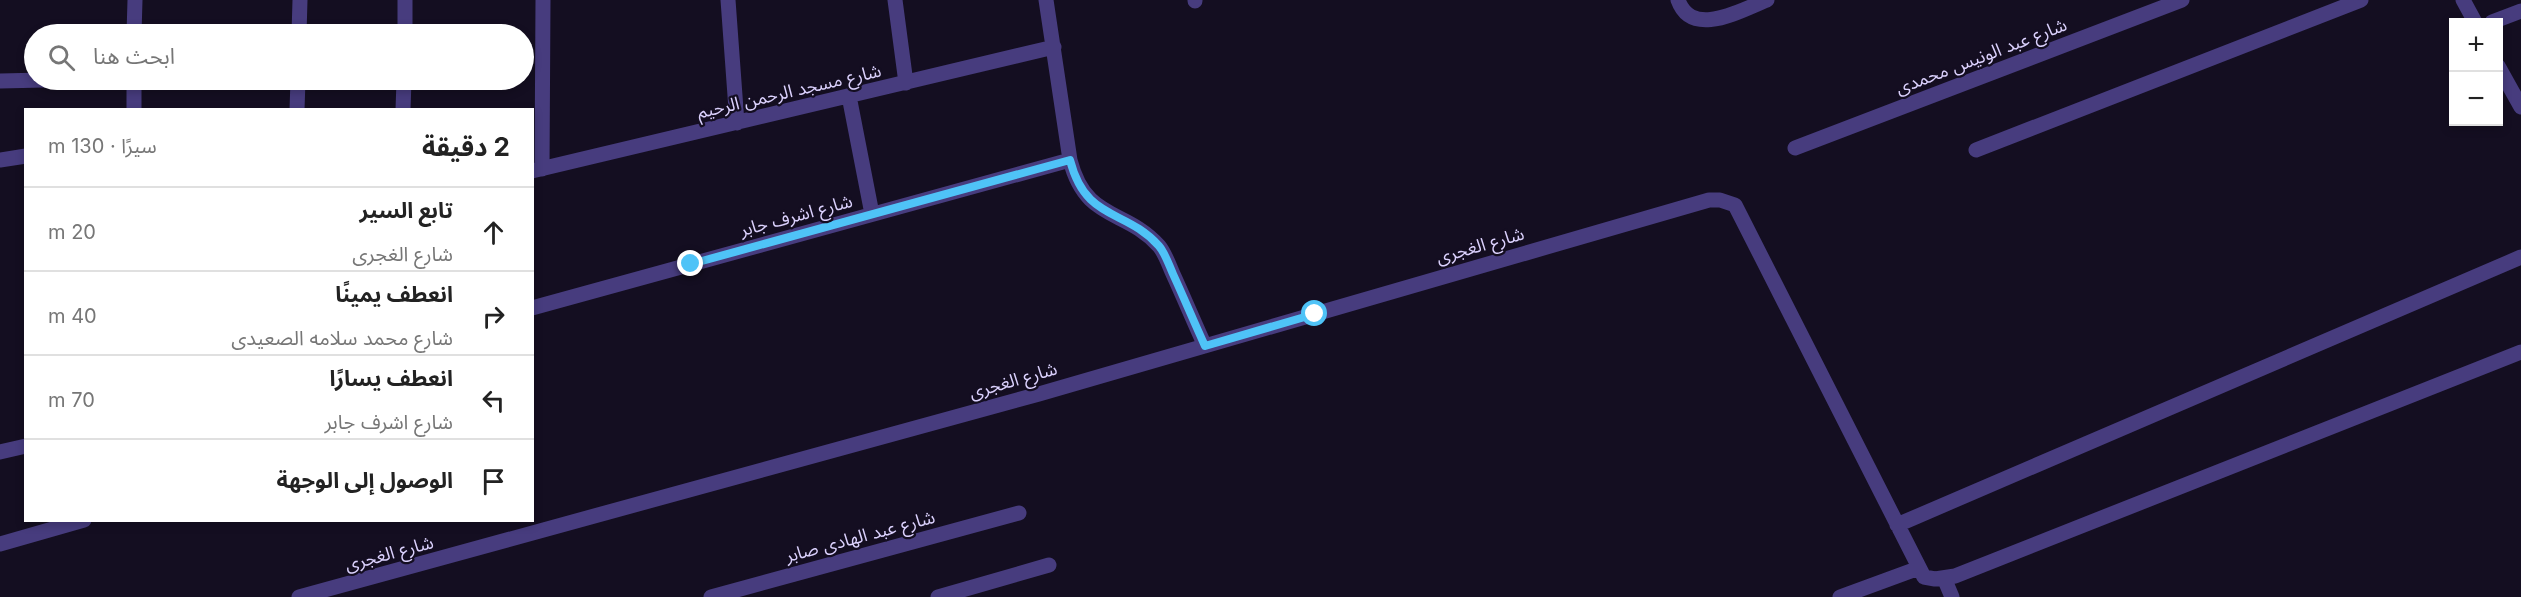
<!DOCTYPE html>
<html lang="ar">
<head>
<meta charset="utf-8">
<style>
  body { margin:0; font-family:Inter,"Noto Sans Arabic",sans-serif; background:#f6f6f6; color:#222; direction:rtl }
  .controls { position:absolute; right:18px; top:18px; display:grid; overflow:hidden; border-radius:0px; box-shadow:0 3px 9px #0003 }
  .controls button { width:54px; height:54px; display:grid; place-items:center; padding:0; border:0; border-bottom:2px solid #e0e0e0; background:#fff; color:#222; font:30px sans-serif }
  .stop { position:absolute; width:18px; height:18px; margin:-14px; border:4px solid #4fc3f7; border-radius:50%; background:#fff }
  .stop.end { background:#4fc3f7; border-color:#fff; box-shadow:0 2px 6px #0008 }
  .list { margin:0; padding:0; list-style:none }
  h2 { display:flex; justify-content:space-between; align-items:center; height:78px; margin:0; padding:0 24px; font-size:26px }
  h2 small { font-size:20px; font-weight:400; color:#767676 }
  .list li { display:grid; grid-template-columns:39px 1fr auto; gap:18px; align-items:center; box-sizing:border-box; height:84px; padding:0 24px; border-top:2px solid #e0e0e0 }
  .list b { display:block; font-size:22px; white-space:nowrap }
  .list p { margin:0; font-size:20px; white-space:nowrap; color:#767676 }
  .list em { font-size:20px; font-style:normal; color:#767676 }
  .icon { flex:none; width:33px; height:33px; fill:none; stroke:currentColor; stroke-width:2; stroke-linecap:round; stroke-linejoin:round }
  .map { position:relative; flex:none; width:2521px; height:597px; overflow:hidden; direction:ltr }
  .search { position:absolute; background:#fff; box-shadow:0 3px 9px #0003; left:24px; top:24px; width:510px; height:66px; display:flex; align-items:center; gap:15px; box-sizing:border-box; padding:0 21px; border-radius:33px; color:#767676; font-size:22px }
  .panel { position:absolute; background:#fff; box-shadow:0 3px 9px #0003; left:24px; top:108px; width:510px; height:414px; border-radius:0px; direction:rtl }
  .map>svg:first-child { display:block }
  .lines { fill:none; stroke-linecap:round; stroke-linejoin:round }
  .minor { stroke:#473c7e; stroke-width:15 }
  .route { stroke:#4fc3f7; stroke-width:8 }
  .labels { text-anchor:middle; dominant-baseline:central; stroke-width:4.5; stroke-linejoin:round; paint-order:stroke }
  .street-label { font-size:18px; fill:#dbd1fd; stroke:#140e21 }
</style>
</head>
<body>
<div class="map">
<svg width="2521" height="597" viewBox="0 0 2521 597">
  <rect width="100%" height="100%" fill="#140e21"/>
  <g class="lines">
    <path class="minor" d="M728,0l9,123
      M895,0l11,83
      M1046,0l24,160c16,62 55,48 89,86 6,7 10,19 14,28 11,24 21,48 32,72
      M1195,0v1
      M1678,0c14,39 63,10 89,0
      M2463,0l12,22
      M2492,22l29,-11
      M134,34l1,-34
      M299,34l1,-34
      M405,34v-34
      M2498,66l23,41
      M0,81l44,-1
      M849,96l23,118
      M134,110v-30
      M297,110l1,-30
      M403,110l1,-30
      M1795,148l387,-148
      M1976,150l385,-150
      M0,160l26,-4
      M542,169l1,-169
      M532,171l522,-124
      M532,308l538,-148
      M0,452l26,-6
      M1897,525l624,-268
      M0,544l84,-24
      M1944,578l8,19
      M299,597l740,-203 670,-194h11l15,5 189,372 11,2 20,-3 566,-224
      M711,597l308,-84
      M938,597l111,-32
      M1840,597l79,-29"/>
  </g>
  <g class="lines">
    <path class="route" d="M691,264l379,-104c16,62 55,48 89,86 6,7 10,19 14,28 11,24 21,48 32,72l110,-32"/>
  </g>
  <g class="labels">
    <g class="street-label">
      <text transform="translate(1981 56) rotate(-21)">شارع عبد الونيس محمدى</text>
      <text transform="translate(789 91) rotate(-13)">شارع مسجد الرحمن الرحيم</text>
      <text transform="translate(796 215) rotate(-15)">شارع اشرف جابر</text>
      <text transform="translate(1480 245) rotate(-16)">شارع الغجرى</text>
      <text transform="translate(1013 380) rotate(-16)">شارع الغجرى</text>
      <text transform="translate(860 536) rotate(-15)">شارع عبد الهادى صابر</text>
      <text transform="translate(389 553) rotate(-15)">شارع الغجرى</text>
    </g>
  </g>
</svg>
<div class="controls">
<button>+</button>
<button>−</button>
</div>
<div class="stop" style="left:1315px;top:314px"></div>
<div class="stop end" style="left:691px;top:264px"></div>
<div class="search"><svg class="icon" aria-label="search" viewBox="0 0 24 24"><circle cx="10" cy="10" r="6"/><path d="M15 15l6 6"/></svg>ابحث هنا</div>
<section class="panel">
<h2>2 دقيقة<small>سيرًا · 130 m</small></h2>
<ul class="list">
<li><svg class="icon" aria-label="ahead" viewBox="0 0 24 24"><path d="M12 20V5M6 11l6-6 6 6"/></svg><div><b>تابع السير</b><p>شارع الغجرى</p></div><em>20 m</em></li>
<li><svg class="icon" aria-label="right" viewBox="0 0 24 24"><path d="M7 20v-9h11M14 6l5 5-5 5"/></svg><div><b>انعطف يمينًا</b><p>شارع محمد سلامه الصعيدى</p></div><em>40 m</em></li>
<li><svg class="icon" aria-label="left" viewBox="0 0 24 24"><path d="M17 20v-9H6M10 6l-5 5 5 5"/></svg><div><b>انعطف يسارًا</b><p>شارع اشرف جابر</p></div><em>70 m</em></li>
<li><svg class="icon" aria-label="arrive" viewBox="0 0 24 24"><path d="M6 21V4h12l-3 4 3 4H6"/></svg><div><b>الوصول إلى الوجهة</b></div></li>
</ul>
</section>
</div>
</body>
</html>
